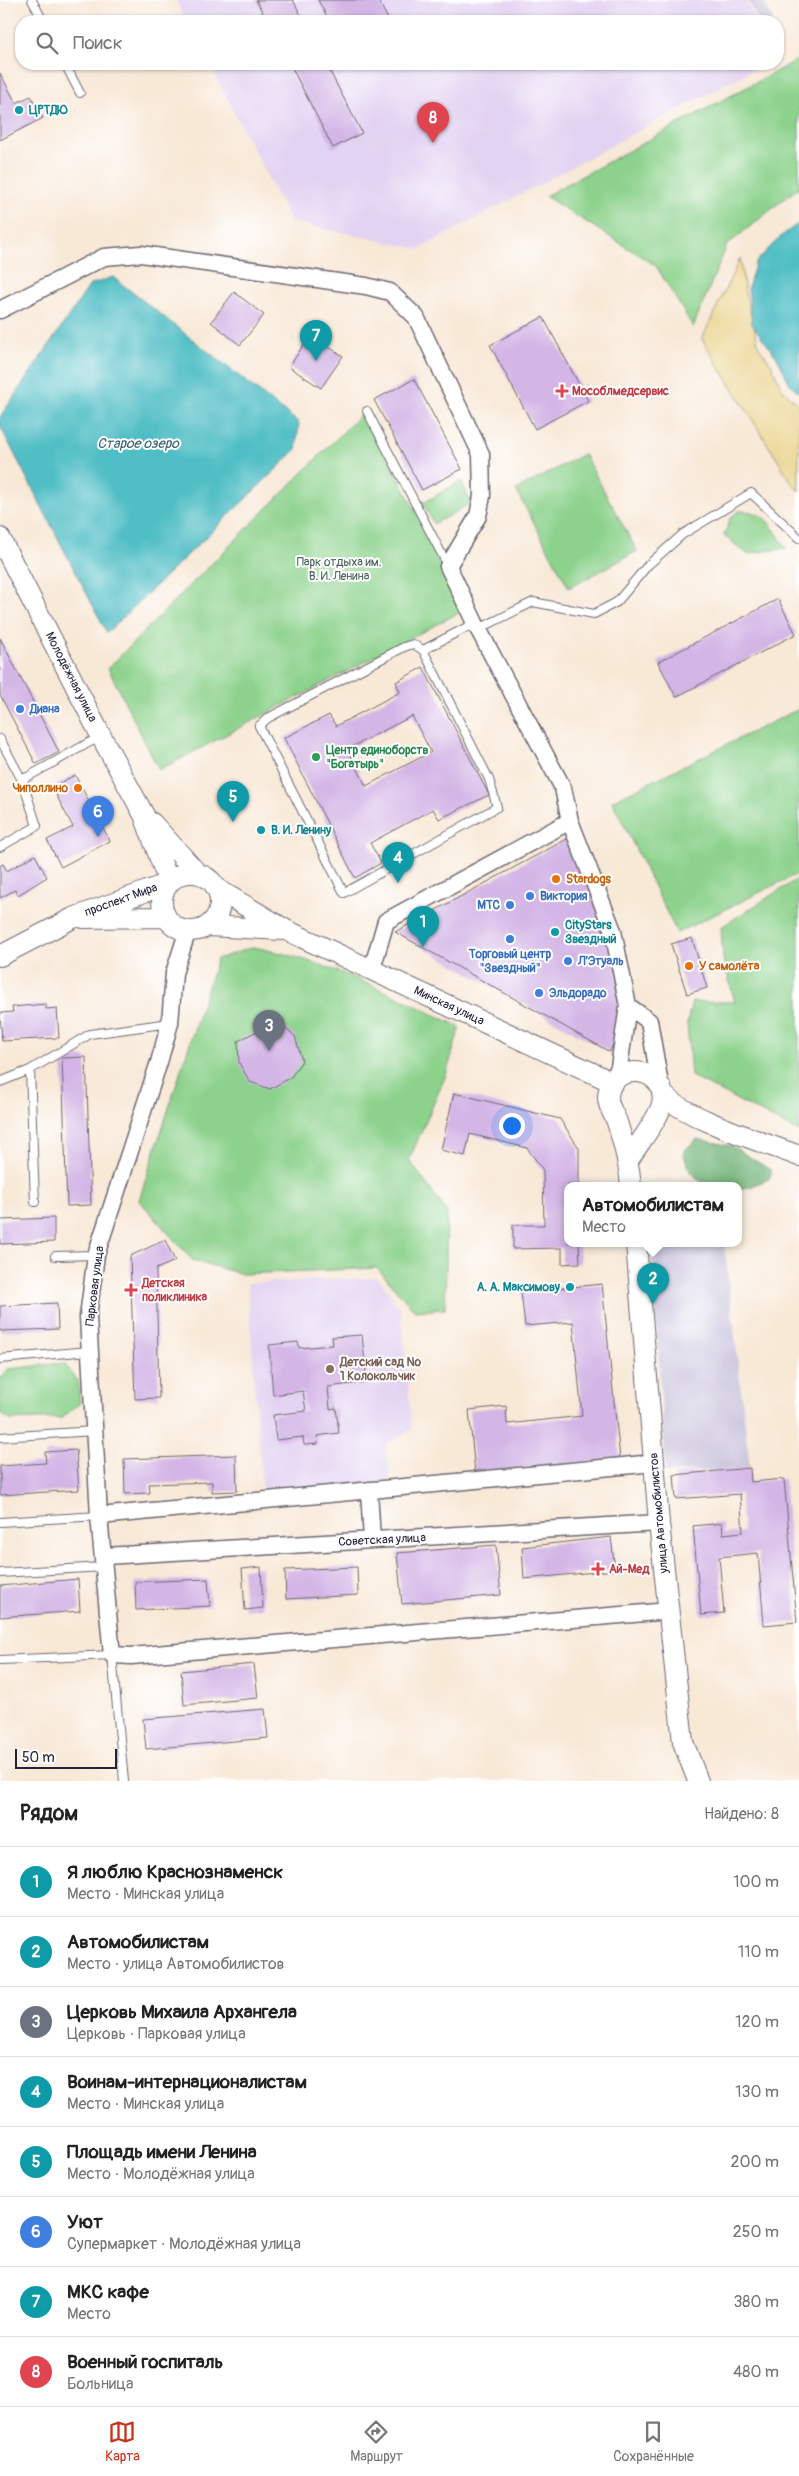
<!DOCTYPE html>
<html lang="ru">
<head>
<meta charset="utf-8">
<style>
  body { margin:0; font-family:Pangolin,sans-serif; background:#f6f6f6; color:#222 }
  .scale { position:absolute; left:15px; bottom:12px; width:102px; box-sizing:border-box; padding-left:5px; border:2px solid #22223b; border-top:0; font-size:14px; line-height:18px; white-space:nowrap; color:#22223b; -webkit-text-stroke:4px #fff; paint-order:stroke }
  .you { position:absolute; left:511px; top:1125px; width:18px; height:18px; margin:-12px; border:4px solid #fff; border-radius:50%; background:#1a73e8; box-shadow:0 0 0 8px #1a73e833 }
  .badge { display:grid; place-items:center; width:32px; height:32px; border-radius:50%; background:#c8321e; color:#fff; font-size:16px; font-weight:700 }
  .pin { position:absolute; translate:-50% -41px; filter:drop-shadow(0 1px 2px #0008) }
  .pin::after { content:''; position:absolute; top:26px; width:18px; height:15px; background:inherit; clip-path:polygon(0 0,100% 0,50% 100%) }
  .popup { position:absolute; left:564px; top:1182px; width:178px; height:65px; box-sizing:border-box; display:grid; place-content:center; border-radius:10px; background:#fff; filter:drop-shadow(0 1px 4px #0005); font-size:16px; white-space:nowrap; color:#767676 }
  .popup b { font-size:19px; color:#222 }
  .popup::after { content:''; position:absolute; left:50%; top:100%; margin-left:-10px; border:10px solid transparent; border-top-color:#fff }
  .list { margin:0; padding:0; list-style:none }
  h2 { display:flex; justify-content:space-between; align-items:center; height:65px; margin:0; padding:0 20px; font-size:21px }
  h2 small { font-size:16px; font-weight:400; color:#767676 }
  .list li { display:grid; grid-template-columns:32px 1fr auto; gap:15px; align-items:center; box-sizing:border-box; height:70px; padding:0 20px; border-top:1px solid #e0e0e0 }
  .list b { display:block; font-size:19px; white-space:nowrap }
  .list p { margin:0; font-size:16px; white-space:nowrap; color:#767676 }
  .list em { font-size:16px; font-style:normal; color:#767676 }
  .icon { flex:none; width:28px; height:28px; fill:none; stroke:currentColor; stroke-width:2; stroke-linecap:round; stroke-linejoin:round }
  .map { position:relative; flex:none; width:799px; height:1781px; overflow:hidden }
  .search { position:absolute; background:#fff; box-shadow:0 1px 4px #0004; left:15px; right:15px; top:15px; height:55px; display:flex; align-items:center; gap:12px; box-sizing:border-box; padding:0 18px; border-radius:20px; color:#767676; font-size:19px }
  .sheet { height:625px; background:#fff }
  nav { display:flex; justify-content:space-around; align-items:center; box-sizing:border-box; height:70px; border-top:1px solid #e0e0e0; background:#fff; font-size:14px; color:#767676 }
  nav a { display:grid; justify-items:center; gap:2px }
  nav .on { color:#c8321e }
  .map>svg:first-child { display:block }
  .built { fill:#e3d3f2 }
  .industrial { fill:#c6c0da }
  .green { fill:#8cd28c; stroke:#577a64 }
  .forest { fill:#71b478; stroke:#4a6b5a }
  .sand { fill:#eeda9e; stroke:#887e6c }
  .water { fill:#4fbec5; stroke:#387080 }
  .building { fill:#d3b5e6; fill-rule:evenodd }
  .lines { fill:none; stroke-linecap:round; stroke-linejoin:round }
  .service-casing { stroke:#6d6771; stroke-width:10 }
  .minor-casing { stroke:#6d6771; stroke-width:19 }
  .tertiary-casing { stroke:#6d6771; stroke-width:22 }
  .service { stroke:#fff; stroke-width:8 }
  .minor { stroke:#fff; stroke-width:16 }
  .tertiary { stroke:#fff; stroke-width:20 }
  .culture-dot { fill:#0f9aa8; stroke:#fff; stroke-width:2 }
  .health-dot { fill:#e0444e; stroke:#fff; stroke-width:2 }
  .shop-dot { fill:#3f7fe0; stroke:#fff; stroke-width:2 }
  .leisure-dot { fill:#2e9e5b; stroke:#fff; stroke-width:2 }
  .food-dot { fill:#e8710a; stroke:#fff; stroke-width:2 }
  .education-dot { fill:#8d6e63; stroke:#fff; stroke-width:2 }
  .labels { text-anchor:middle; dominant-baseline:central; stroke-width:4; stroke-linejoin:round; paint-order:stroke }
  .culture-label { font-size:12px; font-weight:bold; fill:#0d838f; stroke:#fff; text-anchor:start }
  .health-label { font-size:12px; font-weight:bold; fill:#be3a42; stroke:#fff; text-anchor:start }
  .park-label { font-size:12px; fill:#476057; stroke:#fff }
  .street-label { font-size:12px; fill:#22223b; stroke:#fff }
  .shop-label { font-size:12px; font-weight:bold; fill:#366cbe; stroke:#fff; text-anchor:start }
  .leisure-label { font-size:12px; font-weight:bold; fill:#27864d; stroke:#fff; text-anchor:start }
  .food-label { font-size:12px; font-weight:bold; fill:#c56008; stroke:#fff; text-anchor:start }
  .education-label { font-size:12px; font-weight:bold; fill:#785e54; stroke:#fff; text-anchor:start }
  .water-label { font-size:14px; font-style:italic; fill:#346072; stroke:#fff }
</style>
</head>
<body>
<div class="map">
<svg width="799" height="1781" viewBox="0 0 799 1781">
  <rect width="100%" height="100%" fill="#fff"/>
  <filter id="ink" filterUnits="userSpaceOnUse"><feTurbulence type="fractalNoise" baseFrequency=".02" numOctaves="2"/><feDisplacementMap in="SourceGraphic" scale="10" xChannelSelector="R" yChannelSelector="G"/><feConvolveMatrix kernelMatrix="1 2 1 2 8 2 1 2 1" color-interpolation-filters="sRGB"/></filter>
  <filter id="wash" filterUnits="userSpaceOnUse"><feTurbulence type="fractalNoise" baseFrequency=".0096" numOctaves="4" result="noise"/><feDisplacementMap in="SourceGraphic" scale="20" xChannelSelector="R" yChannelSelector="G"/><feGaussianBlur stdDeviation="1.12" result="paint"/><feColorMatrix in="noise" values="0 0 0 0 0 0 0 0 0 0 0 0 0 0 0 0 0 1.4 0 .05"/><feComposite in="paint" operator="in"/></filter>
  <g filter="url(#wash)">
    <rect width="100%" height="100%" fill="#f8e8d6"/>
    <path class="built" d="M175,0h571l12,21h-572z
      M209,64h554l-344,185 -128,-27z
      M378,1278l23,32 11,119 -27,15 7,45 -129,9 -16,-215z"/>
    <path class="industrial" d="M748,0h15l11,21h-15z
      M651,1243h73l26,225 -84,5z"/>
    <path class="green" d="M799,59v128l-72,58 -34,82 -37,-61 -111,-70z
      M364,411l102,198 -307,161 -51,-102z
      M584,454l53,97 -68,37 -53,-98z
      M461,481l10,22 -37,21 -11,-21z
      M739,511c27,-1 34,17 47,37l-39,6 -23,-19 7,-18z
      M799,709v164l-122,60 -65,-132z
      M799,878v254l-108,-56 -4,-53 5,-21h43l-12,-43 -2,-32z
      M253,947c73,13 140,48 207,80l-14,48 -37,85 38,52 -2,97 -30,2 -38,-43 -135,6 -50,-14 -53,-60 78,-241z
      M64,1363l14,18 2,22 -18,15 -51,2 -11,-6v-37l8,-8z"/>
    <path class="forest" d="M697,1139l35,7 40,25 -3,8 -19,8 -12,2v-4h-33l-15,-13 -7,-20z"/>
    <path class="sand" d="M740,258l5,34 14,55 12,17 11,25 17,16v86l-7,-8 -90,-144z"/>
    <path class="water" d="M799,223v170l-9,-9 -12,-25 -26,-35 -4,-36 8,-26 24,-25z
      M113,277l186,146 -3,27 -189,183 -107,-207v-9l90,-132z"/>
    <g id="blocks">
      <path class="building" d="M256,0h37l11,21h-37z
        M318,0h60l11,21h-60z
        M290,64h36l36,69 -29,15z
        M0,73l16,30 15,-7 12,22 -43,22z
        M234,292l30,23 -24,30 -29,-23z
        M543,317l45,84 -53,28 -45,-84z
        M310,335l33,21 -22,32 -32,-21z
        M414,379l48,90 -40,21 -48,-90z
        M778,599l18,35 -120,63 -18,-35z
        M0,638l59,114 -23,12 -36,-69z
        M423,667l66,128 -50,24 -6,-10 -63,34 11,20 -26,15 -71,-140 45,-23 7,11 64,-34 -4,-10zM412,716l19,36 -65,34 -18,-37z
        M75,775l35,66 -49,26 -14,-27 26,-13 -21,-40z
        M578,833l51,169 -19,50 -215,-120z
        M35,855l12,22 -29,18 -3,-5 -15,8v-32l3,-2 4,7z
        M692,938l15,50 -20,6 -16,-50z
        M46,1004v5l11,-1 2,30 -57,3 -2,-28 13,-1 -1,-5z
        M276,1021l19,15 7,25 -11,16 -21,12 -20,-7 -11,-19 -1,-22z
        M86,1057l5,148 -24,1 -5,-148z
        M454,1093l106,26 19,29v37h-11v58h11l1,20 -18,1v-16l-49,1v-24h31l-1,-55 -16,-22 -57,-14 -5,22 -24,-6z
        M54,1218v24l-54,2v-24z
        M165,1240l10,21 -19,8 3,129 -24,1 -5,-143z
        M602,1284l18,175 -145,14 -6,-63 37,-4 1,18 75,-8 -9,-94 -48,4 -4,-34z
        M57,1303l1,26 -58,2v-25z
        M362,1335l5,47 -39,5 2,22 6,-1 3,25 -22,3 1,8 -14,1 -1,-8 -27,3 -3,-25 33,-4 -3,-20 -30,4 -4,-50 29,-3 1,6 34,-3 -1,-8z
        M76,1450l3,40 -79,5v-29l46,-3 -1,-11z
        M236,1455l1,36 -25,1v-10l-63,2 1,9 -25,1 -1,-35z
        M750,1468l1,14 33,-3 13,143 -33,3 -6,-72 -39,4 5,56 -23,2 -8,-89 29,-3 1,11 20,-2 -3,-38 -64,5 -2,-24z
        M611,1537l4,33 -91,9 -2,-32z
        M496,1545l5,50 -99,9 -5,-51z
        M261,1567l2,41 -18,2 -3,-41z
        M357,1567l1,28 -72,4 -1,-29z
        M78,1579l2,32 -80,6v-31z
        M208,1579l2,27 -74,4 -1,-28z
        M254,1664l4,34 -74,7 -3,-34z
        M265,1709l3,29 -122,11 -3,-30z"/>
    </g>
  </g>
  <g filter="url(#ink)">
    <use href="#blocks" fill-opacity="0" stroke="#6d6771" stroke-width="1"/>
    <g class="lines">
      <defs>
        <path id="service" d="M32,0l11,21
          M65,64l15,29
          M367,411l81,155
          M479,629l54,-27 61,12 23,-12 31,-37 35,-31 68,-41 48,45
          M423,650l-10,-6 -9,3 -136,71 -9,8 85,167 153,-86 -8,-28 -66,-129 52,-27
          M0,739l22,41 15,46 -37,21
          M22,780l79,-44
          M30,1070l5,132
          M0,1082l30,-12 60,-36 80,-11
          M55,1256l41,-1
          M0,1359l89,-8
          M0,1437l94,-6
          M0,1522l99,-6
          M0,1573l104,-6
          M0,1660l112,-5 12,126"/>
        <path id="minor" d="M0,310l104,-53 37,-3 225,32 24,6 26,25 65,137 1,42 -4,20 -30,50 27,57 88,165 7,33 43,110 15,75 -9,61 -7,15
          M188,930l-14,43 -4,50 -11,39 -63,193 -8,62 11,199 13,139 19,1 538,-45
          M372,969l14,-48 184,-100
          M628,1006l21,15 12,69
          M369,1490l3,50
          M99,1516l555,-53
          M105,1556l554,-33"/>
        <path id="tertiary" d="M0,538l101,198 43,79 25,68
          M152,823l45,50
          M162 902a29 29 0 1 1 58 0a29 29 0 1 1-58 0Z
          M217,889l69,41 326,152
          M83,918l83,-1
          M208,926l75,4
          M0,956l73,-38 96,-35
          M662,1093c21,25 104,50 137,63
          M629,1159c9,-15 29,-39 33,-55 8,-38 -53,-45 -54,-6 0,9 6,16 9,24 7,22 12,41 14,63
          M636,1243l23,280 24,219 15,39"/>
      </defs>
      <use href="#service" class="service-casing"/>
      <use href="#minor" class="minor-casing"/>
      <use href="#tertiary" class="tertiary-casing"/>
      <use href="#service" class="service"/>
      <use href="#minor" class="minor"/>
      <use href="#tertiary" class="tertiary"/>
    </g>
  </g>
  <g class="culture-dot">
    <circle cx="19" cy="110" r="5"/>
    <circle cx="261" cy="830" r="5"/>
    <circle cx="555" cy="932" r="5"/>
    <circle cx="570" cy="1287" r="5"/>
  </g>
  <g class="health-dot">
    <path d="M559.5 383.5h5v5h5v5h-5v5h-5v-5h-5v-5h5z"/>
    <path d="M128.5 1282.5h5v5h5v5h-5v5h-5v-5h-5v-5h5z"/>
    <path d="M595.5 1561.5h5v5h5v5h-5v5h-5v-5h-5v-5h5z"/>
  </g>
  <g class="shop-dot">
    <circle cx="20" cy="709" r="5"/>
    <circle cx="530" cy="896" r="5"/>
    <circle cx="510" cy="905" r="5"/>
    <circle cx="510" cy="939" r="5"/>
    <circle cx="568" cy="961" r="5"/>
    <circle cx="539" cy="993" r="5"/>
  </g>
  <circle class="leisure-dot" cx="316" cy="757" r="5"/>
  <g class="food-dot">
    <circle cx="78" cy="788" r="5"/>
    <circle cx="556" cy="879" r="5"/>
    <circle cx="689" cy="966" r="5"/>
  </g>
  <circle class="education-dot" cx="330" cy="1369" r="5"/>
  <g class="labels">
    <g class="culture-label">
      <text x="29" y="110">ЦРТДЮ</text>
      <text x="271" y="830">В. И. Ленину</text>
      <text x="565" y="925">CityStars<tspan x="565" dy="14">Звездный</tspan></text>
      <text x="560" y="1287" text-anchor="end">А. А. Максимову</text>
    </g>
    <g class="health-label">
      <text x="572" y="391">Мособлмедсервис</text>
      <text x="142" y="1283">Детская<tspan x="142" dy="14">поликлиника</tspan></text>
      <text x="609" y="1569">Ай-Мед</text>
    </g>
    <g class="park-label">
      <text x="339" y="562">Парк отдыха им.<tspan x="339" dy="14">В. И. Ленина</tspan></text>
    </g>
    <g class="street-label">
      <text transform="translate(71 677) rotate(63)">Молодёжная улица</text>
      <text transform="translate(121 900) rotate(-20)">проспект Мира</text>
      <text transform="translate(449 1006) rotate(25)">Минская улица</text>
      <text transform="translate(95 1286) rotate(-83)">Парковая улица</text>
      <text transform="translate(659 1513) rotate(-95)">улица Автомобилистов</text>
      <text transform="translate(382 1540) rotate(-3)">Советская улица</text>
    </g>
    <g class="shop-label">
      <text x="30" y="709">Диана</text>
      <text x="540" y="896">Виктория</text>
      <text x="500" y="905" text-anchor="end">МТС</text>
      <text x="510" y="954" text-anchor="middle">Торговый центр<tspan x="510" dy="14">"Звездный"</tspan></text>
      <text x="578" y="961">Л’Этуаль</text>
      <text x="549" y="993">Эльдорадо</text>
    </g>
    <g class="leisure-label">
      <text x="326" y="750">Центр единоборств<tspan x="326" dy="14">"Богатырь"</tspan></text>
    </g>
    <g class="food-label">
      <text x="68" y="788" text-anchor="end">Чиполлино</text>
      <text x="566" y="879">Stardogs</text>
      <text x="699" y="966">У самолёта</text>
    </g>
    <g class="education-label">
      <text x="340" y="1362">Детский сад №<tspan x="340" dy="14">1 Колокольчик</tspan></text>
    </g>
    <g class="water-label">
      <text x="138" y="443">Старое озеро</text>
    </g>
  </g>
</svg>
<div class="scale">50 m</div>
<div class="you"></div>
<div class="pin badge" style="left:423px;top:947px;background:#0f9aa8">1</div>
<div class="pin badge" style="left:653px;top:1304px;background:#0f9aa8">2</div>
<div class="popup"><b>Автомобилистам</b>Место</div>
<div class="pin badge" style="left:269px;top:1051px;background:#6b7280">3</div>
<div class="pin badge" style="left:398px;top:883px;background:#0f9aa8">4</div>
<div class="pin badge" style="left:233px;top:822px;background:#0f9aa8">5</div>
<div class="pin badge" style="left:98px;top:837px;background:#3f7fe0">6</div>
<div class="pin badge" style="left:316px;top:361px;background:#0f9aa8">7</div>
<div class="pin badge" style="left:433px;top:143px;background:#e0444e">8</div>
<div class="search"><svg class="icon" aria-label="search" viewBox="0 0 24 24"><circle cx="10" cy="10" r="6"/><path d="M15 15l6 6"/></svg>Поиск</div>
</div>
<section class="sheet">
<h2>Рядом<small>Найдено: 8</small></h2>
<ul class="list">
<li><span class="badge" style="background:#0f9aa8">1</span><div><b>Я люблю Краснознаменск</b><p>Место · Минская улица</p></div><em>100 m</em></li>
<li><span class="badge" style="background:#0f9aa8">2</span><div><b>Автомобилистам</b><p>Место · улица Автомобилистов</p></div><em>110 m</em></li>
<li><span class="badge" style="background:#6b7280">3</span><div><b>Церковь Михаила Архангела</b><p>Церковь · Парковая улица</p></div><em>120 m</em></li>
<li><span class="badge" style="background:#0f9aa8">4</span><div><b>Воинам-интернационалистам</b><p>Место · Минская улица</p></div><em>130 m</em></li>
<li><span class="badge" style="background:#0f9aa8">5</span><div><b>Площадь имени Ленина</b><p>Место · Молодёжная улица</p></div><em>200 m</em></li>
<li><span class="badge" style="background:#3f7fe0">6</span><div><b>Уют</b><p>Супермаркет · Молодёжная улица</p></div><em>250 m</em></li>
<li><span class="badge" style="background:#0f9aa8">7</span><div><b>МКС кафе</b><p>Место</p></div><em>380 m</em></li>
<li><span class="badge" style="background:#e0444e">8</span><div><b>Военный госпиталь</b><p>Больница</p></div><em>480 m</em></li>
</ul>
</section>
<nav>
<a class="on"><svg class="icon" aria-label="map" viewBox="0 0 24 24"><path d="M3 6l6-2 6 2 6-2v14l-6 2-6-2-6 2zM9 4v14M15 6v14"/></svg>Карта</a>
<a><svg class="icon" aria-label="directions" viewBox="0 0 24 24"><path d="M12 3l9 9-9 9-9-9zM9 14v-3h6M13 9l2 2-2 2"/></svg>Маршрут</a>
<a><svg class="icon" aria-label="saved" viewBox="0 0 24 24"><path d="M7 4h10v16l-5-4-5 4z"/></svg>Сохранённые</a>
</nav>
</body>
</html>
